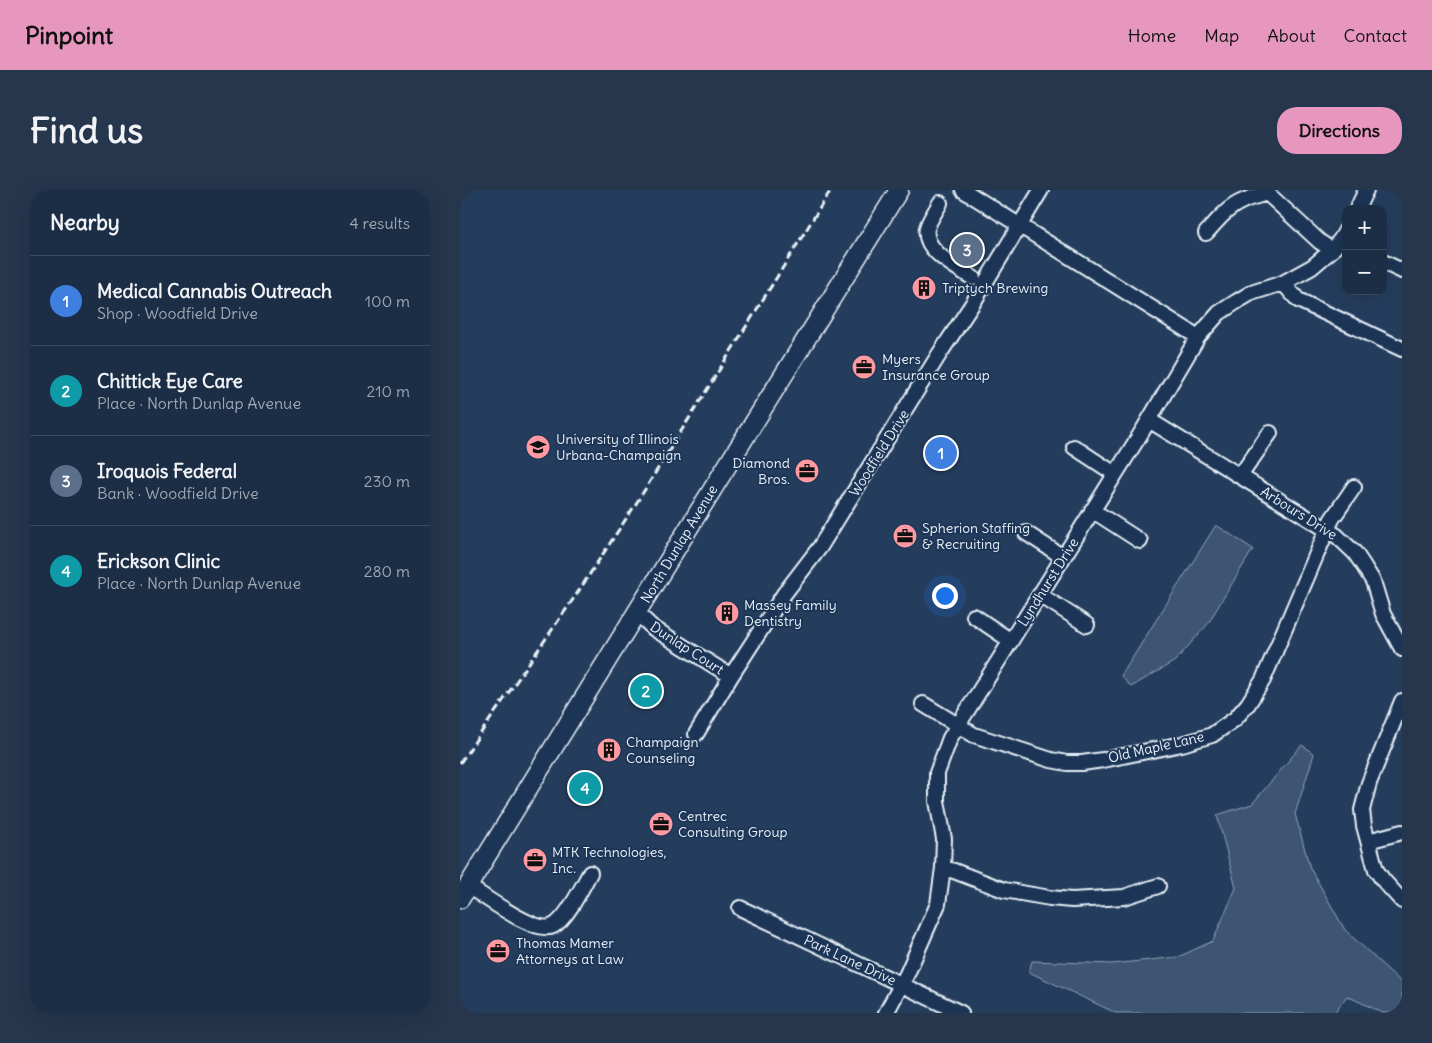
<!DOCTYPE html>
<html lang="en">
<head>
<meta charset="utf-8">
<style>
  body { margin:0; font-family:Delius,sans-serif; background:#25364d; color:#f1f3f6 }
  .controls { position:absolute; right:15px; top:15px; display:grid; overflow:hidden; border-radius:10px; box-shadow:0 5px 20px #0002 }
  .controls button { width:45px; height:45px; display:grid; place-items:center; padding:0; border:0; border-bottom:1px solid #3a4a5f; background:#1c2e46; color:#f1f3f6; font:25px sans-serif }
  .you { position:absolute; left:484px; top:405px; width:18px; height:18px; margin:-12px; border:4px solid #fff; border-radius:50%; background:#1a73e8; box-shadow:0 0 0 8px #1a73e833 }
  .badge { display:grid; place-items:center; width:32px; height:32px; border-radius:50%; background:#e797bd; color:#fff; font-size:16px; font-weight:700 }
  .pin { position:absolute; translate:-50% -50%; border:2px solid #fff; box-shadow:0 1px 5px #0006 }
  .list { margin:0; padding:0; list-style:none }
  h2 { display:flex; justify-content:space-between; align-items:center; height:65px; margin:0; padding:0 20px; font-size:21px }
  h2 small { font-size:16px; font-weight:400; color:#a0a8b3 }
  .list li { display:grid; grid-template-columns:32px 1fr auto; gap:15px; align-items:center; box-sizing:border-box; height:90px; padding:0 20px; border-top:1px solid #3a4a5f }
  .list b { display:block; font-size:19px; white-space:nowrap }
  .list p { margin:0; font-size:16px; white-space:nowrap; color:#a0a8b3 }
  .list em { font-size:16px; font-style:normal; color:#a0a8b3 }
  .map { position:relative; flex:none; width:942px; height:823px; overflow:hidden; border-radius:20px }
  header { display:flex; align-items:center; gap:30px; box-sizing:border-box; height:70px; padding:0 25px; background:#e797bd; color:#111 }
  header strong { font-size:24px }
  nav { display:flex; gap:28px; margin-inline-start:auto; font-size:18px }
  .intro { display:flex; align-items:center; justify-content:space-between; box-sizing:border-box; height:120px; padding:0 30px }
  h1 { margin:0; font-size:35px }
  .button { padding:12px 22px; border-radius:20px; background:#e797bd; color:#111; font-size:18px; font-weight:700 }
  main { display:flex; gap:30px; padding:0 30px }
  aside { flex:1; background:#1c2e46; border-radius:20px; box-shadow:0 5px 20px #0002 }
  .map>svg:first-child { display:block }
  .green { fill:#3e5472; stroke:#93a2b5 }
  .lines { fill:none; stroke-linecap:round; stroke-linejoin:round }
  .minor-casing { stroke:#e8f1f8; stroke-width:18 }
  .major-casing { stroke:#e8f1f8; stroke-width:21 }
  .minor { stroke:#1d3557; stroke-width:14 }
  .major { stroke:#1d3557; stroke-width:18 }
  .rail { stroke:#e8f1f8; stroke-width:3; stroke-dasharray:8 4; stroke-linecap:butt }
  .labels { text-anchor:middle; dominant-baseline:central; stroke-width:4; stroke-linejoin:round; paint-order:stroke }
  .poi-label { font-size:14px; fill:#e8f1f8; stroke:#1d3557; text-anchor:start }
  .street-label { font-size:14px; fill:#e8f1f8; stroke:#1d3557 }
</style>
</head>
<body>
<header>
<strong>Pinpoint</strong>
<nav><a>Home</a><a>Map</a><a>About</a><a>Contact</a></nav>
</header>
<div class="intro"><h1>Find us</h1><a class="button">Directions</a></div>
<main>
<aside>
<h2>Nearby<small>4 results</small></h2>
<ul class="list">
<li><span class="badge" style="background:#3f7fe0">1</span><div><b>Medical Cannabis Outreach</b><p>Shop · Woodfield Drive</p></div><em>100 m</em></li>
<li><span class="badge" style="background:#0f9aa8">2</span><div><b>Chittick Eye Care</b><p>Place · North Dunlap Avenue</p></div><em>210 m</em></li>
<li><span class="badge" style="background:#5c6f8a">3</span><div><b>Iroquois Federal</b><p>Bank · Woodfield Drive</p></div><em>230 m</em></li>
<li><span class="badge" style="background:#0f9aa8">4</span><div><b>Erickson Clinic</b><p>Place · North Dunlap Avenue</p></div><em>280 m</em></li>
</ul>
</aside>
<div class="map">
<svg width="942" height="823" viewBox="0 0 942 823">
  <rect width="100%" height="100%" fill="#253d5d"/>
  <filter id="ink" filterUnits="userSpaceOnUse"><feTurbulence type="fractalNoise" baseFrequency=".02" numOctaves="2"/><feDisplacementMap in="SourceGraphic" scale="10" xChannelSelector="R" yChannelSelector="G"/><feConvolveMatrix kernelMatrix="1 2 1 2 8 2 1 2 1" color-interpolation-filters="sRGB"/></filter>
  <g filter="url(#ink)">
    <path class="green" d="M756,335l37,24 -46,76 -32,36 -44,26 -10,-11z
      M842,555l12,9 -19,60 15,54 35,62 57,53v21l-4,9h-15l-36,-17 -13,17h-218l-87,-41 3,-11 80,3 66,-7 35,-16 23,-53 -19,-73 35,-11z"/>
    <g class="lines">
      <defs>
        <path id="minor" d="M503,0l235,147
          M480,13c-4,8 -11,17 -13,25 -5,23 31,40 46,50
          M897,19l9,-19
          M746,43c11,-12 22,-26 37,-32 7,-4 16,-5 24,-8l53,49 12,8
          M923,72l19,9
          M823,93l15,17 104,49
          M689,230l188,116 18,17 8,12 10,16 10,33 19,35
          M614,257l41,27
          M780,286l30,-43
          M632,320l48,31
          M566,343l37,24
          M580,405l47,30
          M177,423l16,15 78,48 -35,58
          M514,426l37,25
          M271,486l53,-82 36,-47 120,-194 33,-50 68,-113
          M942,511l-33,82 -7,27 2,16 12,44 7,10 19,21
          M463,514l51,31 77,25 16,3h15l21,-3 79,-16 30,-9 23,-16 13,-15 15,-24 64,-150 5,-11 22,-32
          M908,651l34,-9
          M483,678l11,3 50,19 46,8 22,2 52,-3 34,-11
          M8,696c16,10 68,49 85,40 14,-7 29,-39 37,-53
          M280,718l221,105
          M426,823l21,-39 31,-70 5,-36 1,-29 -7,-38v-28l13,-35 193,-308 55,-93 21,-24 17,-11 15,-9 32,-10 29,-16 20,-17 9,-11 5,-9"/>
        <path id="major" d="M0,709l257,-417 182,-292"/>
      </defs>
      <use href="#minor" class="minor-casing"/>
      <use href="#major" class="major-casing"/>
      <use href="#minor" class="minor"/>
      <use href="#major" class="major"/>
      <path class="rail" d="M0,573l116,-168 63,-96 192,-309"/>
    </g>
  </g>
  <defs>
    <symbol id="building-disc" viewBox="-11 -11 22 22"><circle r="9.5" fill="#ff9aa2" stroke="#1d3557"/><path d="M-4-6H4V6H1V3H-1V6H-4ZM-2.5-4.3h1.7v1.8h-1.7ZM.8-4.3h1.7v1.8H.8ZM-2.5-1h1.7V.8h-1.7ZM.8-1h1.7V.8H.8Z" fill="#111"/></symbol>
    <symbol id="office-disc" viewBox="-11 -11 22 22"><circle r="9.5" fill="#ff9aa2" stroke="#1d3557"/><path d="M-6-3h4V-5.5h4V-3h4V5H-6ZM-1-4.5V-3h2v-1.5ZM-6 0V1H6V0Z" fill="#111"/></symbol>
    <symbol id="university-disc" viewBox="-11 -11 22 22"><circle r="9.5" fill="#ff9aa2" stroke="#1d3557"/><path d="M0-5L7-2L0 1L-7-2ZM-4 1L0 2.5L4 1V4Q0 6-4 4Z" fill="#111"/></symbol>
  </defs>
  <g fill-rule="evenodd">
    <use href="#building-disc" x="450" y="84" width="28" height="28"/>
    <use href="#office-disc" x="390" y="163" width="28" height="28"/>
    <use href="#university-disc" x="64" y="243" width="28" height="28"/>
    <use href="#office-disc" x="333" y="267" width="28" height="28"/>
    <use href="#office-disc" x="431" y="332" width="28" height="28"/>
    <use href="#building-disc" x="253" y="409" width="28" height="28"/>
    <use href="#building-disc" x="135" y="546" width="28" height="28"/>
    <use href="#office-disc" x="187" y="620" width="28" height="28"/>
    <use href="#office-disc" x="61" y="656" width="28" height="28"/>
    <use href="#office-disc" x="24" y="747" width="28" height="28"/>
  </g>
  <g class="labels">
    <g class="poi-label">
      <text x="482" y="98">Triptych Brewing</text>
      <text x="422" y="169">Myers<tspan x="422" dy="16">Insurance Group</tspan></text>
      <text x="96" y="249">University of Illinois<tspan x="96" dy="16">Urbana-Champaign</tspan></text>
      <text x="330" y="273" text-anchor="end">Diamond<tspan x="330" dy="16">Bros.</tspan></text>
      <text x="462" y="338">Spherion Staffing<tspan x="462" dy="16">&amp; Recruiting</tspan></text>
      <text x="284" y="415">Massey Family<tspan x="284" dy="16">Dentistry</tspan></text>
      <text x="166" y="552">Champaign<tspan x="166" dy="16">Counseling</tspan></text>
      <text x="218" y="626">Centrec<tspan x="218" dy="16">Consulting Group</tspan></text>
      <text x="92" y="662">MTK Technologies,<tspan x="92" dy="16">Inc.</tspan></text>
      <text x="56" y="753">Thomas Mamer<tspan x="56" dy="16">Attorneys at Law</tspan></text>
    </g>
    <g class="street-label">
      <text transform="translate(419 263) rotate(-58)">Woodfield Drive</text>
      <text transform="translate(839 323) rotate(32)">Arbours Drive</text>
      <text transform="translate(219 354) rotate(-59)">North Dunlap Avenue</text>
      <text transform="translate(588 392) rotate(-58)">Lyndhurst Drive</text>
      <text transform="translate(227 458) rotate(33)">Dunlap Court</text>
      <text transform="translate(696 557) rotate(-13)">Old Maple Lane</text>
      <text transform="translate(390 770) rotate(25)">Park Lane Drive</text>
    </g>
  </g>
</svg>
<div class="controls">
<button>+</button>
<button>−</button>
</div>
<div class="you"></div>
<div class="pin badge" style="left:481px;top:263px;background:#3f7fe0">1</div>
<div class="pin badge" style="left:186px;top:501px;background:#0f9aa8">2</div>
<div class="pin badge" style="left:507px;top:60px;background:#5c6f8a">3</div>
<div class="pin badge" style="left:125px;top:598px;background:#0f9aa8">4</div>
</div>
</main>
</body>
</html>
